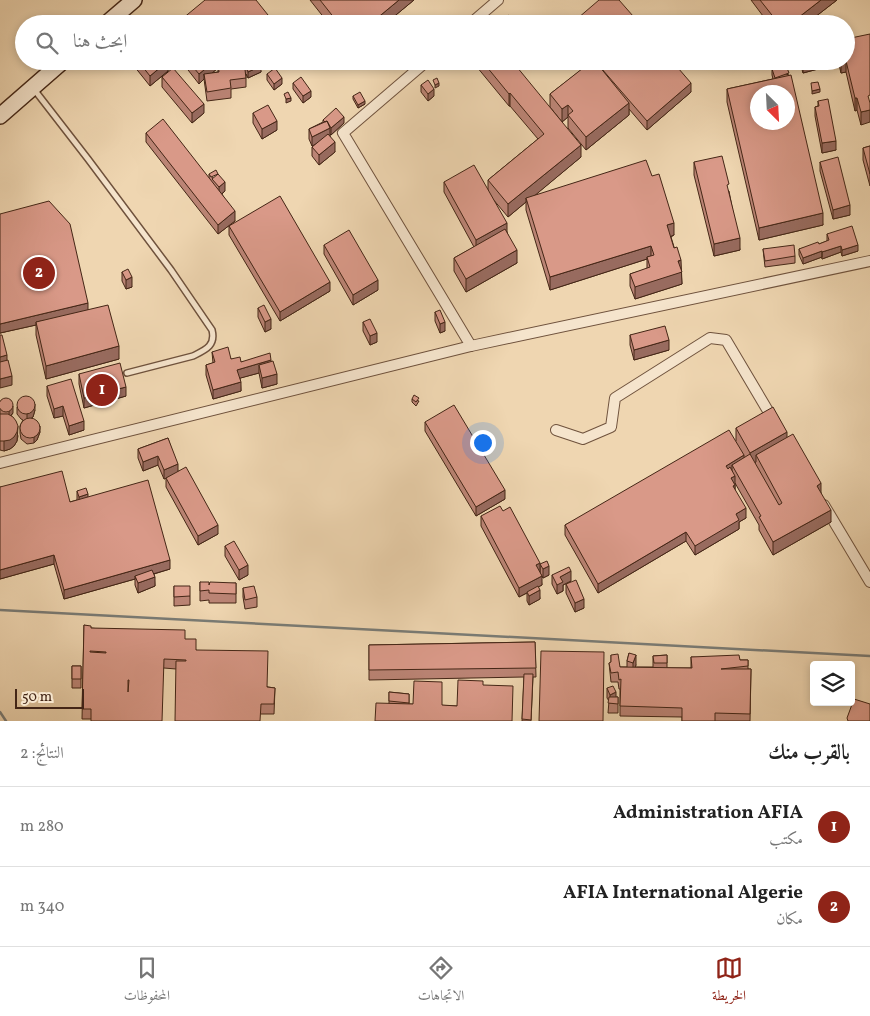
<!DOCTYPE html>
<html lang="ar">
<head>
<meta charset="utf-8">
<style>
  body { margin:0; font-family:Vollkorn,Amiri,serif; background:#f2f2f2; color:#222; direction:rtl }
  .controls { position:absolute; right:15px; bottom:15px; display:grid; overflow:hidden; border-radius:5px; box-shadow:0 2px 8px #0003 }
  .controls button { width:45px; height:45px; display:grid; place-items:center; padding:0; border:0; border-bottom:1px solid #e0e0e0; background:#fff; color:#222; font:25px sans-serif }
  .compass { position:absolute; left:750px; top:85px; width:45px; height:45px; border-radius:50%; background:#fff; box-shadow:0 2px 8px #0003; rotate:156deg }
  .scale { position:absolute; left:15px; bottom:12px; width:69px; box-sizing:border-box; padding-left:5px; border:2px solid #442616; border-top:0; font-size:14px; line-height:18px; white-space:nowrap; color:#442616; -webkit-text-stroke:4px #f5e4cc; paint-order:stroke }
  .you { position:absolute; left:482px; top:442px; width:18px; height:18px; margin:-12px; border:4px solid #fff; border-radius:50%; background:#1a73e8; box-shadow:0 0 0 8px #1a73e833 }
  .badge { display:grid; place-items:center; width:32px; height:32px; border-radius:50%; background:#8f2418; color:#fff; font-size:16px; font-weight:700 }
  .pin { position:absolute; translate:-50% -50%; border:2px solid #fff; box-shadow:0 1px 5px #0006 }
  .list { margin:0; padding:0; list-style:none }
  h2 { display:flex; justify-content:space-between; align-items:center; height:65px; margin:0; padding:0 20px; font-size:21px }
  h2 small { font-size:16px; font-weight:400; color:#767676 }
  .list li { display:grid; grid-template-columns:32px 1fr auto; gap:15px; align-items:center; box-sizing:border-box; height:80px; padding:0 20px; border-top:1px solid #e0e0e0 }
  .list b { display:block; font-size:19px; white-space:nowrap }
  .list p { margin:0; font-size:16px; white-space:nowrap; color:#767676 }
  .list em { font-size:16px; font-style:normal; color:#767676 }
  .icon { flex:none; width:28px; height:28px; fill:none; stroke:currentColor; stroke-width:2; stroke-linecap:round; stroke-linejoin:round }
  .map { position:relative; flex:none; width:870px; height:721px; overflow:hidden; direction:ltr }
  .search { position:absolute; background:#fff; box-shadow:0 2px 8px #0003; left:15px; right:15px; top:15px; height:55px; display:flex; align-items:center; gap:12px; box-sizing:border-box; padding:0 18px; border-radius:28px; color:#767676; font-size:19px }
  .sheet { height:225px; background:#fff }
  nav { display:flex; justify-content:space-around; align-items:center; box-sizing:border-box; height:70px; border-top:1px solid #e0e0e0; background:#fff; font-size:14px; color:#767676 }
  nav a { display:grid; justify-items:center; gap:2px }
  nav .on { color:#8f2418 }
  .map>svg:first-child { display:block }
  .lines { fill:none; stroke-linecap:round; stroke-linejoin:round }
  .stream { stroke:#7a7c76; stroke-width:2.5 }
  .lane-casing { stroke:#6f523d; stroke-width:8 }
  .street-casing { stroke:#6f523d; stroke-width:12 }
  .secondary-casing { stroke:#442616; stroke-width:18 }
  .lane { stroke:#f5e4cc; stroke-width:5 }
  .street { stroke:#f5e4cc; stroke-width:10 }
  .secondary { stroke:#f5e4cc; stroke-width:15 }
  .wall { fill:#bb8475; stroke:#442616; fill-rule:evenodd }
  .shaded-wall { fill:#986b5f; stroke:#442616 }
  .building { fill:#d99988; stroke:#442616; fill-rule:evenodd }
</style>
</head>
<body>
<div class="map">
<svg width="870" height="721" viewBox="0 0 870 721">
  <rect width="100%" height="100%" fill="#efd6b1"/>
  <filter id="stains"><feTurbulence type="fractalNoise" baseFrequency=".004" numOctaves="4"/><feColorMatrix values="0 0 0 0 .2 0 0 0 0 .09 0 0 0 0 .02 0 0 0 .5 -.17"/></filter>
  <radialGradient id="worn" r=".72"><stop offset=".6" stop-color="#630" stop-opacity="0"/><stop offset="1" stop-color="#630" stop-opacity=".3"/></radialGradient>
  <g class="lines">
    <path class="stream" d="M0,610l870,46
      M0,712l6,9"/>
    <defs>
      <path id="lane" d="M33,88l55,71 83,111 41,60c4,16 -7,20 -19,26l-66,17"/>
      <path id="street" d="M470,24l28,-24
        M427,61l-84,72 128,213
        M556,430l27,9 28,-12 4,-29 95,-60 16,2 48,81
        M0,463l471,-117 399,-85
        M824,505l46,77"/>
      <path id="secondary" d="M106,24l28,-24
        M0,116l63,-55"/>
    </defs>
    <use href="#lane" class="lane-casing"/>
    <use href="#street" class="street-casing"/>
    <use href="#secondary" class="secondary-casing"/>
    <use href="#lane" class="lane"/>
    <use href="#street" class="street"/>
    <use href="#secondary" class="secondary"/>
  </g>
  <path class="wall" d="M310,0h104l-29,24h-56z
    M751,0h86l-31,24h-37z
    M870,34l-9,91 -4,-15 -2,1 -9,-39 -5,1 -3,-12h8z
    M134,61h34v10l-18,15 -16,-20z
    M181,61h38v3l15,-2v-1h24l3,11 -13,6 -2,-4v13l-15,2v9l-24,3 -3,-22 -5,5zM218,68v4l-6,1z
    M472,61h40l69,96 -46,38 117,-19 22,59 -3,2 10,33 1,14 -47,15 -5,-13v-12l17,-5v-10l-97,31 -24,-80v-8l-18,15 -16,-19 15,34 10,31 -51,29 -12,-21v-13l20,-11 -30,-55v-10l44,8v-10l50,-41 -28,-33h-1z
    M587,61h85l19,31 -44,38 -18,-21v6l-43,35 -18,-22v-11l-6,5 -12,-15v-13l39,-30z
    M801,61h16l1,8 -15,4 -2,-7z
    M772,69l17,6 34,150 -64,15 -32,-138v-13l46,-10 -1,-4z
    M267,74l15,10 -8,6 -7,-10z
    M162,77l42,36 -12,10 -30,-36z
    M293,83l18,14 -8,6 -10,-14z
    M421,85l13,11 -6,5 -7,-9z
    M353,96l12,8 -7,4 -5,-9z
    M818,101l18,49 -14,3 -7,-37v-9l3,-1z
    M253,113l24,17 -15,9 -9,-16z
    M323,120l21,3 -13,12 -1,-1v3l5,15 -16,13 -7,-9v-9l2,-2 -2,1 -3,-7v-10l14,-7z
    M146,133l63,45v-4l16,17 -3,3 13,27 -17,13 -72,-92z
    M870,146v40l-7,-26v-12z
    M694,162l35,29 11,59 -26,6 -20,-81z
    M820,162l30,53 -17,4 -13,-48z
    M229,226l101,65 -50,30 -51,-86z
    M827,234l31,17 -16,5 -1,-4 -19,7v-2l-19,7 -4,-9v-6l20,-5 8,-3z
    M324,245l54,45 -25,15 -29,-51z
    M763,249l32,7v7l-30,4z
    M122,272l10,15 -6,2 -4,-8z
    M258,308l13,21 -6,3 -7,-15z
    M88,310l31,49 -73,20 -10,-44v-10l-36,8z
    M435,312l10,19 -5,2 -5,-12z
    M363,322l14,20 -7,3 -7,-14z
    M630,335l39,15 -35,10 -4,-15z
    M212,352l19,7 10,3h30l6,22 -15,4 -3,-15 -19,5 1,13 -28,8 -7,-24v-10l7,-2z
    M79,374l47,22 -42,12 -5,-24z
    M47,386l37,44 -15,5 -6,-19 -9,2 -7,-22z
    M412,399l7,2 -3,5 -4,-4z
    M0,402l13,11 -2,3 7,20 -1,5 -3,5 -4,3 -6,2 -4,-1z
    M17,407l18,3 -2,7 -1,1 8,14 -3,8 -3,3 -7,1 -6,-5 -1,-6v-7l3,-6 -2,-1 -4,-5z
    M425,422l80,77 -29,17 -51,-85z
    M736,428l51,9 34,56 10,29 -58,33 -14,-25v-5l-24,-42v7l11,28 -7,4v7l-44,26 -9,-14 -88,52 -33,-58v-10l171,-84z
    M168,438l10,33 40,63 -20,11 -32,-58v-9l-2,1 -6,-14 -15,6 -5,-13v-9z
    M0,487l70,15 7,-2v-9l11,6 82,72 -16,5 1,12 -17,7 -3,-8v-6l-71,20 -10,-35 -54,15z
    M481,516l59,56 2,13 -4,2 2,12 -11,6 -2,-4v-8l-8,4 -38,-71z
    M225,546l23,29 -9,5 -14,-24z
    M540,564l9,11 -6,3 -3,-5z
    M552,575l19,6 -8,4v6l-6,3 -5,-10z
    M200,582l9,3 27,-2v20h-27v-3l-9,1z
    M566,584l18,24 -9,4 -9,-19z
    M174,586l16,10v9l-16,1z
    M243,588l14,9v10l-12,2 -2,-12z
    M84,625l7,3 94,11 11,11 72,37 7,1 -1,26h-13l-85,-45 -12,-1 -73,51h-9z
    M535,642l1,35h-3l-2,44h-9l2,-44 -155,3v-35z
    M629,653l7,12 -1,2h18v-11l14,-1v13h24v-11l49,3h8v9h3l-1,52h-68v-4l-62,-1v-27h-1l-1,-7h-7l-2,-19h2v-8l9,12h7v-6z
    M72,666h9v22h-9z
    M483,685l29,36 -123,-17v-12l20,2v10l48,2z
    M607,688l9,9h2v16h-10l1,-12 -2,-3z"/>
  <path class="shaded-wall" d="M399,0h15l-29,24h-15z
    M821,0h16l-31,24h-16z
    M268,15v9h-11z
    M168,61v10l-18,15v-10z
    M215,61h4v6l-1,-3v4l-13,11 -1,-5v5l-5,5v-10z
    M841,61h5v11l-5,1z
    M818,63v6l-15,4v-6z
    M261,66v6l-13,6v-6z
    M282,78v6l-8,6v-6z
    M439,83v3l-4,2v-3z
    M691,83v9l-44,38v-9z
    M434,89v7l-6,5v-7z
    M820,89v3l-8,2v-3z
    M311,91v6l-8,6v-7z
    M510,93v13h-1v-12z
    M291,98v3l-5,2v-4z
    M855,98h2v12l-2,1z
    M365,101v3l-7,4v-3z
    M629,103v12l-43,35v-13z
    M204,104v9l-12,10v-10z
    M568,105v12l-6,5v-13z
    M870,110v12l-9,3v-13z
    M344,117v6l-13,12v-7z
    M277,121v9l-15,9v-10z
    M330,128v9l-18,9v-9z
    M836,141v9l-14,3v-10z
    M335,142v10l-16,13v-10z
    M581,145v12l-54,45 -1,-4v4l-18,15v-13z
    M225,182v9l-6,5v-9z
    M850,205v10l-17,4v-9z
    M235,211v10l-17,13v-9z
    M823,213v12l-64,15v-12z
    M507,223v10l-31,17v-10z
    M674,223v12l-7,3v-13z
    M740,238v12l-26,6v-12z
    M858,245v6l-16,5v-6z
    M651,246v12l-4,-1v2l-97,31v-13z
    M841,246v6l-19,7v-7z
    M517,250v13l-51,29v-13z
    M822,251v6l-19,7v-6z
    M681,260l1,24 -47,15v-12z
    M132,277v10l-6,2v-9z
    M378,280v10l-25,15v-10z
    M330,282v9l-50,30v-9z
    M88,303v10l-52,9v3l-36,8v-9z
    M271,319v10l-6,3v-10z
    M445,322v9l-5,2v-9z
    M377,333v9l-7,3v-9z
    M669,340v10l-35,10v-10z
    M119,346v13l-73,20v-13z
    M7,355v9l-7,2v-9z
    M271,360v9l-12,-4v8l-22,6v-9z
    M277,374v10l-15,4v-10z
    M12,376v9l-12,3v-9z
    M241,382v9l-28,8v-9z
    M126,387v9l-42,12v-10z
    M35,404v6l-2,7 -6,4v-7z
    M13,406v7l-4,4v-6z
    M63,406v10l-9,2v-9z
    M84,421v9l-15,5v-9z
    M18,426l-1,15 -3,5 -4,3 -6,2v-10z
    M40,426v6l-3,8 -3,3v-7z
    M787,432v12l-31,11v7l-6,4v-13z
    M744,455v9l-12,1v7l-6,3v-9z
    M158,456v9l-15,6v-9z
    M178,464v10l-14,5v-9z
    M735,476v18l-4,-16z
    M821,483v13l-4,-10z
    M505,490v9l-29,17v-9z
    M88,494v10l-9,3v-10z
    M746,508v10l-7,4v7l-44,26v-9l41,-32z
    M831,510v12l-58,33v-13z
    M218,525v9l-20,11v-9z
    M686,532v9l-88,52v-9z
    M54,555v9l-54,15v-9z
    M170,560v9l-34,10 -1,-3v3l-71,20v-9z
    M540,563v9l-4,2v-9z
    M248,565v10l-9,5v-10z
    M549,566v9l-6,3v-9z
    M571,571v10l-8,4v6l-6,3v-9l3,-8z
    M542,576v9l-23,12v-9z
    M155,577v9l-17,7v-10z
    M540,590v9l-11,6v-9z
    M584,599v9l-9,4v-9z
    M636,655v10l-3,7v-9z
    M616,692v10l-6,1v-8z"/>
  <path class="building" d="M205,0h51l12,15 -11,9h-81z
    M320,0h79l-29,24h-31z
    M599,0h20l21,24h-69z
    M760,0h61l-31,24h-11z
    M509,15l6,9h-18z
    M870,34v61l-2,1 2,7v7l-9,2 -4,-14h-2l-9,-37v-22z
    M138,61h30l-18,15z
    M188,61h27l-16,13z
    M235,61h9l2,17 -16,2 1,8 -24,4 -3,-18 15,-2 -1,-8 17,-2z
    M244,61h14l3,5 -13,6 -3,-7z
    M482,61h30l69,84 -73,59 -20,-24 56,-46 -34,-41 -1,1z
    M592,61h3l34,42 -43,34 -18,-22 5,-4 -5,-6 -6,4 -12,-15z
    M595,61h77l19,22 -44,38z
    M802,61h15l1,2 -15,4z
    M785,63l4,10 -14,5 -3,-9z
    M173,68l31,36 -12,9 -30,-36z
    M275,68l7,10 -8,6 -7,-10z
    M791,75l32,138 -64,15 -32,-139zM758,92h30v30h-30z
    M301,77l10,14 -8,5 -10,-13z
    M437,78l2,5 -4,2 -2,-5z
    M428,80l6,9 -6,5 -7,-9z
    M818,82l2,7 -8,2 -1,-8z
    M288,92l3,6 -5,1 -2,-5z
    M360,92l5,9 -7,4 -5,-9z
    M828,99l8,42 -14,2 -7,-36 4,-1 -1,-5z
    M268,105l9,16 -15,8 -9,-16z
    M336,108l8,9 -13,11 -4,-7 -2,1 -2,-2z
    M163,119l72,92 -17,14 -72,-92z
    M327,121l3,7 -18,9 -3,-8z
    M328,134l7,8 -16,13 -7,-8z
    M870,146v28l-7,-26z
    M722,156l7,28 -2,1 13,53 -26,6 -20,-82z
    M838,157l12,48 -17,5 -13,-48z
    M646,160l6,16 7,-2 15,49 -7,2 7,23 3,-1 4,13 -3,1 4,11 -47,15 -5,-13 20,-7 -3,-10 7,-2 -3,-9 -101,31 -24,-79z
    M474,165l33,58 -31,17 -32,-58z
    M216,170l2,4 -7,3 -2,-3z
    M218,174l7,8 -6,5 -7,-8z
    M280,196l50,86 -50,30 -51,-86z
    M49,201l21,23 18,79 -88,21v-110z
    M852,226l6,19 -16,5 -1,-4 -19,6v-1l-19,7 -4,-9 19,-7 1,2 10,-4 -2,-6z
    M505,229l12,21 -51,29 -12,-21z
    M349,230l29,50 -25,15 -29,-50z
    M794,245l1,11 -30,5 -2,-12z
    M128,269l4,8 -6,3 -4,-8z
    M108,305l11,41 -73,20 -10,-44z
    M264,305l7,14 -6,3 -7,-14z
    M440,310l5,12 -5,2 -5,-12z
    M370,319l7,14 -7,3 -7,-14z
    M665,326l4,14 -35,10 -4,-15z
    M0,335h2l5,20 -7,2z
    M228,347l3,12 9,-2 1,5 29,-9 1,7 -34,10 4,12 -28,8 -7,-25 9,-3 -3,-10z
    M8,360l4,16 -12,3v-17z
    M273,361l4,13 -15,4 -3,-13z
    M120,363l6,24 -42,11 -5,-24z
    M71,379l13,42 -15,5 -6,-20 -9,3 -7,-23z
    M414,395l5,3 -3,4 -4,-3z
    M17 405a9 9 0 1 1 18 0a9 9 0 1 1-18 0Z
    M-1 405a7 7 0 1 1 14 0a7 7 0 1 1-14 0Z
    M454,405l51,85 -29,17 -51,-85z
    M773,407l14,25 -37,21 -14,-25z
    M0,414h8l5,3 3,4 2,5 -1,6 -3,5 -4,3 -6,1h-4z
    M20 428a10 10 0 1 1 20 0a10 10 0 1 1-20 0Z
    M729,430l15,25 -18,11 2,3 2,-2 5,9 -4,2 4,7 -2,1 13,22 -10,6 3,6 -44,26 -9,-14 -88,52 -33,-59z
    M793,434l28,49 -4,3 14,24 -58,32 -14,-25 2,-1 -29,-51 18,-11 29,51 3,-2 -26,-48z
    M168,438l10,26 -14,6 -6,-14 -15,6 -5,-13z
    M186,467l32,58 -20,11 -32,-58z
    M62,471l8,31 78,-22 22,80 -106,30 -10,-35 -54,15v-83z
    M86,488l2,6 -9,3 -2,-6z
    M500,506l3,5 7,-4 30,56 -4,2 6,11 -23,12 -38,-72z
    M234,541l14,24 -9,5 -14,-24z
    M547,561l2,5 -6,3 -3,-5z
    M569,567l2,4 -11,6 3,5 -6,3 -5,-10z
    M152,570l3,7 -17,6 -3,-7z
    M576,580l8,19 -9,4 -9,-19z
    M200,582h9v3l1,-3 26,1v11l-27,-1v-3l-9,1z
    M174,586h16v10l-16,1z
    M254,586l3,11 -12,3 -2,-12z
    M538,586l2,4 -11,6 -2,-4z
    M84,625l7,1v2l94,2v9h11v11l72,1 -1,36 8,1 -1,16h-13l-1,17h-85l1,-60h10v-1l-22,-1 -2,62h-71v-12h-9zM90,651l16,1v1l-16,-1zM128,680h1l-1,12z
    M535,642l1,26 -167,2v-25z
    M541,651l63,1 -1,69h-64z
    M629,653l7,2 -3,8 -6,-2z
    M618,654l2,13 72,1 -1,-11 48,-2 1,5h8v6l-27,3h30l-1,45 -35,-1v8h-33v-13l-62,-2 1,-27 -2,1 -1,-8 -7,1 -2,-10 2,-1v-7z
    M667,655v8h-13l-1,-7z
    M72,666h9v13h-9z
    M524,674h9l-2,46 -9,-1z
    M458,680l25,1v4l30,1 -1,35h-137l1,-18 37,1 1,-23 28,1v23l15,1z
    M613,686l3,6 -6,3 -3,-7z
    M389,692l20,2v9l-20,-2z
    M609,697h9v7l-10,-1z
    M854,699l16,5v17h-22l-1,-3z"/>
  <rect width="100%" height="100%" filter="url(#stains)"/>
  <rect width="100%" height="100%" fill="url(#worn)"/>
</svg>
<div class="controls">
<button><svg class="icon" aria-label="layers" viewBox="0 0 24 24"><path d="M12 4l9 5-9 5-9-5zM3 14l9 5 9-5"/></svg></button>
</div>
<svg class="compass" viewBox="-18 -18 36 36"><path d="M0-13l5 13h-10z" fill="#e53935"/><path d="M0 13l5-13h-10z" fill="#767676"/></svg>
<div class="scale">50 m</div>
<div class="you"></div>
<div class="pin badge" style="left:102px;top:390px">1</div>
<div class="pin badge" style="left:39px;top:273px">2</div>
<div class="search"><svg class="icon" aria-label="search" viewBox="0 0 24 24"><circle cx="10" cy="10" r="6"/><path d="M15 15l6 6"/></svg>ابحث هنا</div>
</div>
<section class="sheet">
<h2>بالقرب منك<small>النتائج: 2</small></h2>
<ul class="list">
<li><span class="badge">1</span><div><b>Administration AFIA</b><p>مكتب</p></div><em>280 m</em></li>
<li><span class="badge">2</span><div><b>AFIA International Algerie</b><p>مكان</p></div><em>340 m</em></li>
</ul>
</section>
<nav>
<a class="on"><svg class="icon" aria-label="map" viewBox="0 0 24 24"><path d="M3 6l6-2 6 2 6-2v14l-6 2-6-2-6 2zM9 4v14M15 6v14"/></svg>الخريطة</a>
<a><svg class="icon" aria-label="directions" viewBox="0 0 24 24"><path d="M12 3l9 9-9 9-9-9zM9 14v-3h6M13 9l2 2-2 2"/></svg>الاتجاهات</a>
<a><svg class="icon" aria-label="saved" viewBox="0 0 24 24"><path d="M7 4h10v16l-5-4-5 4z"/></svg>المحفوظات</a>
</nav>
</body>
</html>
